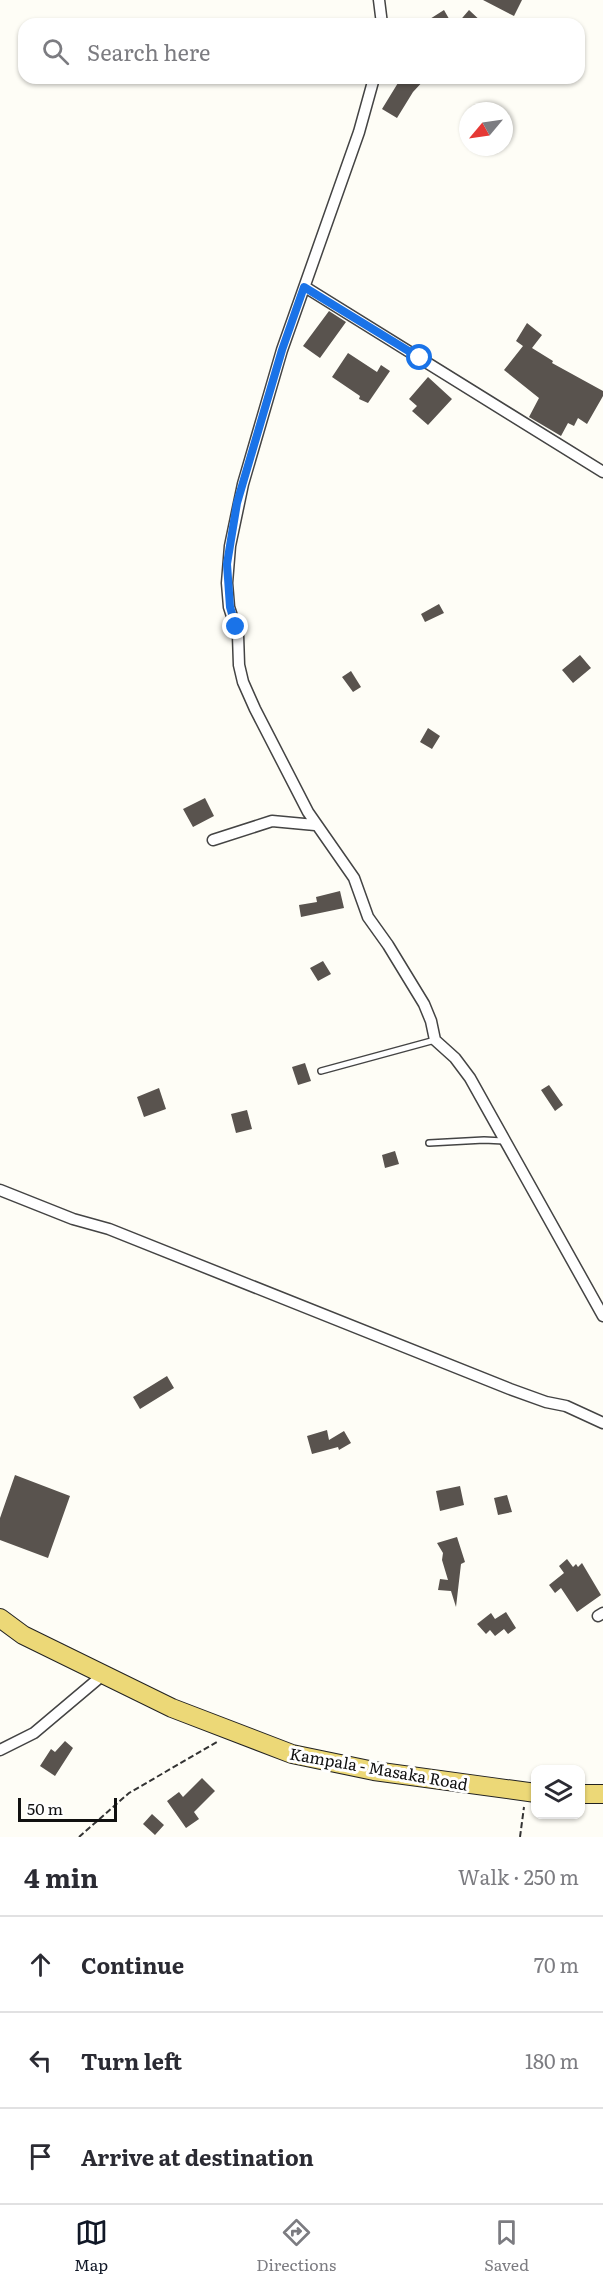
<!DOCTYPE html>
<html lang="en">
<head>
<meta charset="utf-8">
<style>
  body { margin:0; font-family:Literata,serif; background:#f2f2f3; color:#2b2b33 }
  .controls { position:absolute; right:18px; bottom:18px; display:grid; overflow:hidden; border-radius:12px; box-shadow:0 2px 4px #0004 }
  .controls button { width:54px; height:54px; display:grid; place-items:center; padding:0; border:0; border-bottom:2px solid #e1e1e2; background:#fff; color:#2b2b33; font:30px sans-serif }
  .compass { position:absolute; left:459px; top:102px; width:54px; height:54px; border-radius:50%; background:#fff; box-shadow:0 2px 4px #0004; rotate:241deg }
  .scale { position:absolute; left:18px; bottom:15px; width:99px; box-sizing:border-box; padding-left:6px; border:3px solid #111; border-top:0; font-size:16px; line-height:21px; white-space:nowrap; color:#111; -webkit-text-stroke:4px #fff; paint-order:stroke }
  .stop { position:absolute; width:18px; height:18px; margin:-14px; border:4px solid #1a73e8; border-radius:50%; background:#fff }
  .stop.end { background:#1a73e8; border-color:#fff; box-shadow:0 2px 6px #0008 }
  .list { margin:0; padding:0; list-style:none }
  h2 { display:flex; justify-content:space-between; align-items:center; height:78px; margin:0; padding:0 24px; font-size:26px }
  h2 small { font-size:20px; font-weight:400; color:#7c7c81 }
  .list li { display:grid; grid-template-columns:39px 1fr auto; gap:18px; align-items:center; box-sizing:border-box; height:96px; padding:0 24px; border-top:2px solid #e1e1e2 }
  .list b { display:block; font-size:22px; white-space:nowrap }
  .list em { font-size:20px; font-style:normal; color:#7c7c81 }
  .icon { flex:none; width:33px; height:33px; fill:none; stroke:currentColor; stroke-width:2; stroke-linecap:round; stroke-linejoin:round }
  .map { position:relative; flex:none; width:603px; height:1837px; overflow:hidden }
  .search { position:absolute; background:#fff; box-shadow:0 2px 4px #0004; left:18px; right:18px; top:18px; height:66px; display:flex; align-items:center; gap:15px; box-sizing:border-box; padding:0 21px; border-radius:18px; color:#7c7c81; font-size:22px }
  .sheet { height:366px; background:#fff }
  nav { display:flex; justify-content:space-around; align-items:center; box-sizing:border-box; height:84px; border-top:2px solid #e1e1e2; background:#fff; font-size:16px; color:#7c7c81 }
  nav a { display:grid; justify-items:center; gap:3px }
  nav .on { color:#111827 }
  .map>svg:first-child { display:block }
  .building { fill:#59534e }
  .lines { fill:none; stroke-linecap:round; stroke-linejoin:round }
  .lane-casing { stroke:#444; stroke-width:8 }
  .street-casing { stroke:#444; stroke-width:13 }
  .primary-casing { stroke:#222; stroke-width:20 }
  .path { stroke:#333; stroke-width:2; stroke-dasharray:6 3; stroke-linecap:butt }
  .lane { stroke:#fff; stroke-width:5 }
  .street { stroke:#fff; stroke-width:10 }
  .primary { stroke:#ecd877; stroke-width:18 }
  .route { stroke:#1a73e8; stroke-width:8 }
  .labels { text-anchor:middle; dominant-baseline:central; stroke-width:6; stroke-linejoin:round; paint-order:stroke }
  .street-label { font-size:16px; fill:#111; stroke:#fff }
</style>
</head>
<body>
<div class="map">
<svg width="603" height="1837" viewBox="0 0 603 1837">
  <rect width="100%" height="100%" fill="#fefdf6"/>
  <path class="building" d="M483,0h39l-8,16z
    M444,10l8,14h-30z
    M469,10l15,14h-27z
    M401,78h25l-13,14 -16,26 -15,-9z
    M329,311l17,11 -26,36 -17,-12z
    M527,323l15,12 -10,13 21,13 -1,2 51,28v5l-16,28 -9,-6 -4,8 -6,-3 -7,13 -32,-19 10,-19 -35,-28 19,-24 -7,-5z
    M348,353l29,19 4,-7 9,6 -22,32 -9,-4 1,-3 -28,-19z
    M428,377l24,22 -24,26 -16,-14 5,-5 -8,-7z
    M439,604l5,9 -19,9 -4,-8z
    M580,655l11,13 -18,15 -11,-13z
    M351,671l10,16 -8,5 -11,-15z
    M428,728l12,8 -8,13 -12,-7z
    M205,798l9,18 -21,11 -10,-18z
    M340,891l4,17 -43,9 -2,-12 18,-3 -1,-5z
    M323,961l8,13 -13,7 -8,-13z
    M305,1063l6,18 -13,4 -6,-18z
    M549,1085l14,20 -8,6 -14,-21z
    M159,1088l7,21 -22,8 -7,-20z
    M247,1110l5,19 -16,4 -5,-19z
    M395,1151l4,13 -14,4 -3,-13z
    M167,1376l7,12 -34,21 -7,-12z
    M327,1430l2,10 15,-9 7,12 -12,7 -1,-3 -26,7 -5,-18z
    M15,1475l55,21 -22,62 -48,-18v-22z
    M460,1486l4,19 -24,6 -4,-20z
    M507,1495l5,17 -14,3 -4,-17z
    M457,1537l8,25 -4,2 -5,43 -5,-16 -13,-1 2,-11 8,1 -6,-20 1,-7 -6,-10z
    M567,1559l6,8 3,-3 2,3 4,-4 19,32 -24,17 -16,-24 -6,5 -6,-8 15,-12 -5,-7z
    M506,1612l10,16 -8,6 -4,-5 -9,7 -5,-6 -4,4 -9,-10 14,-11 4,6z
    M65,1741l8,7 -18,28 -15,-10 11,-17 4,3z
    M202,1778l13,13 -21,21 5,7 -13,9 -19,-27 12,-9 4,5z
    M152,1814l12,11 -9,10 -12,-11z"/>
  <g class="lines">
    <defs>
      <path id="lane" d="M321,1071l114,-31
        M429,1143l55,-3 20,1"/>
      <path id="street" d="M379,0l3,24
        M374,78l-15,54 -77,218 -39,134 -13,62 -3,37 2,24 9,28 1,30 4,17 12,27 53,103 46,66 14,39 20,28 36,59 7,17 4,19 20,18 15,20 133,238
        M305,287l298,185
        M213,840l59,-19 43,4
        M0,1190l73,29 36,10 401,160 36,13 20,4 37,17
        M598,1616l5,-3
        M0,1750l34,-17 70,-59"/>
      <path id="primary" d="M0,1618l23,17 149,73 120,46 82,17 162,22
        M580,1794h23"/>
    </defs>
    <use href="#lane" class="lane-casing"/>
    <use href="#street" class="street-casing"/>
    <use href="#primary" class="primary-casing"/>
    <path class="path" d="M79,1837l50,-44 88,-51
      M520,1837l4,-30"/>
    <use href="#lane" class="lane"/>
    <use href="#street" class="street"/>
    <use href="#primary" class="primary"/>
  </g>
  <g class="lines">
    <path class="route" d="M236,627l-6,-20 -3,-43 10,-61 45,-153 22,-63 116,71"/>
  </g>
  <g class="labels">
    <g class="street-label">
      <text transform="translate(379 1768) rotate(10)">Kampala - Masaka Road</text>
    </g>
  </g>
</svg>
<div class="controls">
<button><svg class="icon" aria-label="layers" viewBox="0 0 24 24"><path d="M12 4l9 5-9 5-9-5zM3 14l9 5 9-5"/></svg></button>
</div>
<svg class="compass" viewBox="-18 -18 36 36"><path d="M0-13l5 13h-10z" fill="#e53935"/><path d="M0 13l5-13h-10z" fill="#7c7c81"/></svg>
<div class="scale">50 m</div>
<div class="stop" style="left:420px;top:358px"></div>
<div class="stop end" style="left:236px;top:627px"></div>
<div class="search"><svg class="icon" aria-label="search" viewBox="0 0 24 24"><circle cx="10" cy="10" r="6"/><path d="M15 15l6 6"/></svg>Search here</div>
</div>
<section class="sheet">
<h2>4 min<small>Walk · 250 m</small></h2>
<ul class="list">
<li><svg class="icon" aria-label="ahead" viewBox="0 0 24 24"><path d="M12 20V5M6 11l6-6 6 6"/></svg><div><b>Continue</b></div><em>70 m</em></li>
<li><svg class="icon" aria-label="left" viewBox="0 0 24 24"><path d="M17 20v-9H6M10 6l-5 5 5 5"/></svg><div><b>Turn left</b></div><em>180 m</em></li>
<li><svg class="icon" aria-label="arrive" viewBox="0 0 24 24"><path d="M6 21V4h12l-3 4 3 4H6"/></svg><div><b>Arrive at destination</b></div></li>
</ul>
</section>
<nav>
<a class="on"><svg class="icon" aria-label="map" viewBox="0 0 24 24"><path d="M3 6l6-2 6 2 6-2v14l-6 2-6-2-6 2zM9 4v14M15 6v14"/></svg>Map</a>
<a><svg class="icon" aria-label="directions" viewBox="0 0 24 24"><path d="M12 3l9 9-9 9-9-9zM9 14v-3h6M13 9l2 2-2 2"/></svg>Directions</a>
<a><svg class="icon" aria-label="saved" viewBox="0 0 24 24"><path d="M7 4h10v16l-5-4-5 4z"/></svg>Saved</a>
</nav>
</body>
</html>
